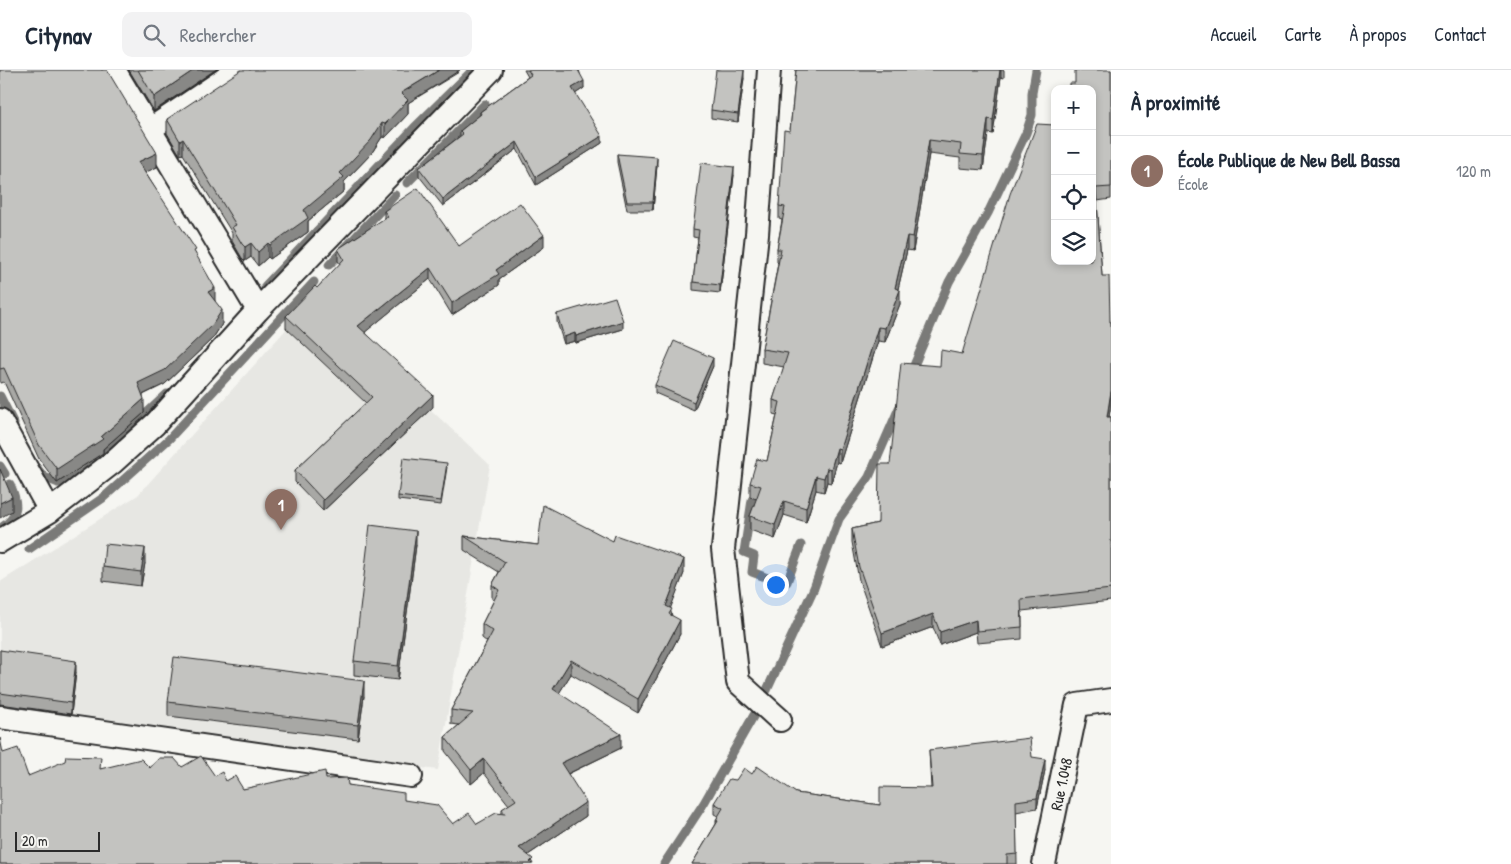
<!DOCTYPE html>
<html lang="fr">
<head>
<meta charset="utf-8">
<style>
  body { margin:0; font-family:"Patrick Hand",sans-serif; background:#f2f2f3; color:#1f2937 }
  .controls { position:absolute; right:15px; top:15px; display:grid; overflow:hidden; border-radius:10px; box-shadow:0 2px 8px #0003 }
  .controls button { width:45px; height:45px; display:grid; place-items:center; padding:0; border:0; border-bottom:1px solid #e0e1e3; background:#fff; color:#1f2937; font:25px sans-serif }
  .scale { position:absolute; left:15px; bottom:12px; width:85px; box-sizing:border-box; padding-left:5px; border:2px solid #2b2b2b; border-top:0; font-size:14px; line-height:18px; white-space:nowrap; color:#2b2b2b; -webkit-text-stroke:4px #f6f6f2; paint-order:stroke }
  .you { position:absolute; left:775px; top:514px; width:18px; height:18px; margin:-12px; border:4px solid #fff; border-radius:50%; background:#1a73e8; box-shadow:0 0 0 8px #1a73e833 }
  .badge { display:grid; place-items:center; width:32px; height:32px; border-radius:50%; background:#d1495b; color:#fff; font-size:16px; font-weight:700 }
  .pin { position:absolute; translate:-50% -41px; filter:drop-shadow(0 1px 2px #0008) }
  .pin::after { content:''; position:absolute; top:26px; width:18px; height:15px; background:inherit; clip-path:polygon(0 0,100% 0,50% 100%) }
  .list { margin:0; padding:0; list-style:none }
  h2 { display:flex; justify-content:space-between; align-items:center; height:65px; margin:0; padding:0 20px; font-size:21px }
  h2 small { font-size:16px; font-weight:400; color:#747a83 }
  .list li { display:grid; grid-template-columns:32px 1fr auto; gap:15px; align-items:center; box-sizing:border-box; height:70px; padding:0 20px; border-top:1px solid #e0e1e3 }
  .list b { display:block; font-size:19px; white-space:nowrap }
  .list p { margin:0; font-size:16px; white-space:nowrap; color:#747a83 }
  .list em { font-size:16px; font-style:normal; color:#747a83 }
  .icon { flex:none; width:28px; height:28px; fill:none; stroke:currentColor; stroke-width:2; stroke-linecap:round; stroke-linejoin:round }
  .map { position:relative; flex:none; width:1111px; height:794px; overflow:hidden }
  header { display:flex; align-items:center; gap:30px; box-sizing:border-box; height:70px; padding:0 25px; background:#fff; border-bottom:1px solid #e0e1e3 }
  header strong { font-size:24px }
  nav { display:flex; gap:28px; margin-inline-start:auto; font-size:18px }
  .search { width:350px; height:45px; background:#f2f2f3; display:flex; align-items:center; gap:12px; box-sizing:border-box; padding:0 18px; border-radius:10px; color:#747a83; font-size:19px }
  main { display:flex }
  aside { flex:1; background:#fff }
  .map>svg:first-child { display:block }
  .built { fill:#e7e7e3 }
  .lines { fill:none; stroke-linecap:round; stroke-linejoin:round }
  .stream { stroke:#7a7a78; stroke-width:9 }
  .street-casing { stroke:#2b2b2b; stroke-width:26 }
  .street { stroke:#f6f6f2; stroke-width:22 }
  .wall { fill:#a8a8a5; stroke:#2b2b2b }
  .shaded-wall { fill:#888886; stroke:#2b2b2b }
  .building { fill:#c3c3c0; stroke:#2b2b2b }
  .labels { text-anchor:middle; dominant-baseline:central; stroke-width:5; stroke-linejoin:round; paint-order:stroke }
  .street-label { font-size:16px; fill:#2b2b2b; stroke:#f6f6f2 }
</style>
</head>
<body>
<header>
<strong>Citynav</strong>
<div class="search"><svg class="icon" aria-label="search" viewBox="0 0 24 24"><circle cx="10" cy="10" r="6"/><path d="M15 15l6 6"/></svg>Rechercher</div>
<nav><a>Accueil</a><a>Carte</a><a>À propos</a><a>Contact</a></nav>
</header>
<main>
<div class="map">
<svg width="1111" height="794" viewBox="0 0 1111 794">
  <rect width="100%" height="100%" fill="#f6f6f2"/>
  <filter id="ink" filterUnits="userSpaceOnUse"><feTurbulence type="fractalNoise" baseFrequency=".02" numOctaves="2"/><feDisplacementMap in="SourceGraphic" scale="10" xChannelSelector="R" yChannelSelector="G"/><feConvolveMatrix kernelMatrix="1 2 1 2 8 2 1 2 1" color-interpolation-filters="sRGB"/></filter>
  <g filter="url(#ink)">
    <path class="built" d="M315,227l118,110 -2,3 59,55 -52,305 -438,-55v-133l138,-87z"/>
    <g class="lines">
      <path class="stream" d="M407,113l78,-79
        M329,195l66,-70
        M265,216l149,-158 59,-58
        M910,305l39,-93 39,-69 38,-80 6,-18v-22l4,-23
        M0,326l14,28
        M0,396l5,8
        M37,398l7,9 12,5
        M58,413l14,-4 13,-8 82,-77
        M752,430l-8,52 10,4 -2,16 31,12 4,-2 14,-37
        M2,457c18,-11 16,-25 8,-43
        M29,479l74,-51 66,-59 145,-157
        M767,620l47,-102 25,-69 30,-42 30,-69
        M664,794l40,-61 50,-88"/>
      <defs>
        <path id="street" d="M114,0l144,240
          M769,0l-12,164 -34,315 15,133 42,38
          M149,60l89,-60
          M0,350l50,91
          M0,471l50,-30 62,-48 43,-39 103,-114 233,-240
          M0,647l411,59
          M1044,794l33,-159 34,-5"/>
      </defs>
      <use href="#street" class="street-casing"/>
      <use href="#street" class="street"/>
    </g>
    <path class="wall" d="M0,0l157,97 -12,5 51,83 19,46 7,23 -9,14 -48,46 -22,11 1,18 -41,36v4l-46,30 -18,-24 -35,-77 -4,1z
      M129,0h86l-61,41z
      M524,0h55l5,18 -9,6 27,49 -66,42 -19,-36 -74,57 -24,-30v-8l41,-32v-5l20,-16v-3l48,-35z
      M796,0h208v8l-3,-1 -8,57 -5,-1 -5,37 -23,-2v-10l-31,-4 -16,97 -6,-1 -9,39 2,15 -15,38 -7,-1 -38,122 -3,-1 -6,21 -4,-1 -3,10 -8,-2 -10,32 -22,-7 -9,24 -25,-9v-14l7,-17 -7,-2v-14l17,-22 10,-46 -4,-1v-14l11,-33 -22,-4v-14l16,-86 -1,-1v-13l5,-29 -3,-1v-13l11,-75z
      M1111,0v129l-14,2 5,75 8,46h1v82l-2,13h2v184l-89,10v28l-45,4 -1,-11 -36,13 -7,-18 -51,19 -23,-66 -7,-38v-13l26,-6 12,-59 50,-98 22,-12 93,-93 20,-178z
      M459,2l-51,31v11l-23,24 -3,-1 -11,17 -27,28v9l-36,30v11l-38,27 -2,-2 -10,9 -7,-9 -6,4 -3,-3 -10,-17v-8l-49,-79 -3,1 -13,-22v-14z
      M744,8l-6,44 -27,-4v-8z
      M617,84l40,11 -4,45h-26l-10,-48z
      M734,105l-14,118 -27,-3v-8l5,-44 -5,-1v-8z
      M384,141l75,35 85,1 -45,32v6l-47,30 -22,-36 -65,53 68,75 -110,104 -28,-29v-12l71,-67 -80,-75v-12l31,-28 23,-24 -2,-3v-12l46,-30z
      M557,244l66,15 -47,14 -1,-2 -11,3 -7,-22z
      M713,296l-19,44 -39,-17v-8z
      M447,397l-6,38 -43,-5v-4z
      M464,466l74,9 75,-4 71,32 -14,35 2,8 8,18 -42,79 -67,-39 -12,19 62,55 -53,26 18,42 -58,39 5,9h-533l3,-111 25,23 73,-7 81,-2 33,9 28,13 83,-10 78,21 49,24h24l25,-11v-4l7,-4 -25,-32 -13,11 -26,-33v-14l14,-12 -8,-1v-14l36,-68 -5,-4v-14l12,-24 -2,-1v-14l7,-13 -35,-22z
      M416,475l-18,135 -44,-5v-14z
      M145,493l-4,23 -38,-5v-14z
      M0,580l76,22 -5,42 -71,-10z
      M364,626l-6,43 -190,-23v-14z
      M929,680l103,7 13,13 -8,38 -21,4 1,52h-325l24,-40v-4l2,-4 -4,-2v-11l22,-23 16,-6 44,19 84,12 51,-17z"/>
    <path class="shaded-wall" d="M194,0h21l-61,41v-14z
      M439,0h21l-52,33v11l-23,24v-14l16,-31z
      M744,0v8l-6,44v-8z
      M1000,0h1v7l-8,57v-14z
      M584,11v7l-12,8v-8z
      M988,49v14l-5,37v-14z
      M382,53v14l-11,17 -27,28v9l-36,30v11l-38,27v-14l70,-72z
      M602,66v7l-66,42v-8z
      M183,69v15l-3,1v-14z
      M929,70v14l-16,97v-14z
      M517,72v7l-74,57v-7z
      M157,83v14l-19,9v-14z
      M657,87v8l-4,45v-8z
      M734,97v8l-14,118v-8z
      M544,165v12l-45,32v6l-47,30v-12l44,-33z
      M907,166v14l-12,52v-14z
      M251,173v14l-6,4v-14z
      M268,173v14l-10,9v-14z
      M430,198v11l-72,59v-12z
      M215,218v14l-7,-10z
      M900,220v14l-15,38v-14z
      M222,240v14l-9,14 -48,46 -27,13v-14z
      M623,251v8l-47,14v-7z
      M878,257v14l-38,122v-14z
      M575,263v8l-11,3v-7z
      M713,288v8l-19,44v-8z
      M1111,321v13l-4,26v-13z
      M433,325v12l-110,104v-11z
      M144,329v14l-41,36v4l-46,30v-14l44,-32z
      M837,378v14l-6,21v-14z
      M827,398v14l-3,10v-14z
      M816,406v14l-10,32v-14z
      M12,427v14l-12,7v-15z
      M784,431v14l-9,24v-14z
      M416,461v14l-18,135v-14z
      M145,478v15l-4,23v-14z
      M684,489v14l-18,47v-14z
      M933,544v13l-51,19v-13z
      M680,550v14l-42,79v-14z
      M976,550v12l-36,13v-13z
      M571,590v14l-18,29v-14z
      M76,591v11l-5,42v-11z
      M364,611v15l-6,43v-14z
      M621,664v14l-60,29v-14z
      M484,689v14l-13,11v-14z
      M1045,689v11l-8,38v-10z
      M586,732v14l-67,45v-13z"/>
    <path class="building" d="M0,0h107l50,83 -19,9 58,88 -2,1 21,37 -7,4 14,18 -9,14 -48,46 -27,13 6,16 -43,38 2,2 -46,30 -18,-24 -35,-77 -4,1z
      M138,0h56l-40,27z
      M241,0h198l-38,23 7,7 -23,24 -3,-1 -11,17 -31,33 4,4 -40,33 4,8 -38,27 -2,-2 -10,9 -7,-9 -6,4 -3,-3 -10,-17 4,-2 -53,-86 -3,2 -13,-22z
      M528,0h50l6,11 -12,7 30,48 -66,41 -19,-35 -74,57 -24,-31 44,-34 -3,-3 21,-17 -1,-2 51,-37z
      M716,0h28l-6,44 -27,-4z
      M796,0h204l-7,50 -5,-1 -5,37 -23,-2 1,-10 -32,-4 -16,97 -6,-1 -12,52 5,2 -15,38 -7,-1 -38,122 -3,-1 -6,21 -4,-1 -3,10 -8,-2 -10,32 -22,-7 -9,24 -25,-9 11,-30 -11,-3 7,-24 10,2 13,-59 -7,-2 15,-47 -26,-4 19,-100h-4l8,-42 -6,-1 5,-76 6,1z
      M1075,0h36v117l-15,1 6,88h7l1,46h1v69l-4,26h4v172l-90,10 1,28 -45,4 -1,-11 -36,12 -7,-18 -51,19 -23,-66 -7,-38 26,-6 1,-59h11l11,-101 39,3 1,-16 21,4 48,-160 27,-70 18,1v136h37v-172h-23v-6h6z
      M617,84l40,3 -4,45h-26z
      M701,93l33,4 -14,118 -27,-3 6,-52 -6,-1z
      M418,118l41,58 61,-43 24,32 -48,35 3,4 -47,29 -22,-35 -72,58 75,69 -110,105 -28,-30 77,-73 -86,-81 29,-30 2,2 27,-29 -6,-10 50,-33 -4,-5z
      M615,227l8,24 -47,15 -1,-3 -11,4 -7,-23z
      M674,271l39,17 -19,44 -39,-17z
      M403,388l44,5 -6,38 -43,-5z
      M0,399l12,28 -12,6z
      M543,435l70,36 2,-6 69,24 -18,47 6,3 -3,5 11,6 -42,79 -67,-39 -18,29 68,45 -60,29 25,39 -67,46 14,11 -3,3 2,2h-532v-126l3,15 15,-5 10,28 37,-15 1,-5 35,1 -1,12 41,-10 9,9 9,-10h15l8,9 19,-11 14,20 7,-4 4,9 9,-5 8,13 82,-18 1,8 21,-1 1,7 56,8v7l33,5 16,19 16,-11 8,11 19,-11 9,1 -3,-5 14,-9 -32,-41 -13,11 -26,-33 28,-24 -22,-3 42,-79 -11,-7 17,-34 -7,-5 13,-23 -41,-26 74,9z
      M370,455l46,6 -18,135 -44,-5z
      M105,474l40,4 -4,24 -38,-5z
      M0,580l76,11 -5,42 -71,-10z
      M174,587l190,24 -6,44 -190,-23z
      M1030,668l2,19 13,2 -8,39 -21,3 1,53 -10,1v9h-315l26,-43 -2,-1 7,-12 -9,-5 15,-24 7,1 8,-12 8,6 5,-8 39,27 84,12v-18l52,1 -3,-38z"/>
  </g>
  <g class="labels">
    <g class="street-label">
      <text transform="translate(1061 714) rotate(-78)">Rue 1.048</text>
    </g>
  </g>
</svg>
<div class="controls">
<button>+</button>
<button>−</button>
<button><svg class="icon" aria-label="locate" viewBox="0 0 24 24"><circle cx="12" cy="12" r="6"/><path d="M12 2v4M12 18v4M2 12h4M18 12h4"/></svg></button>
<button><svg class="icon" aria-label="layers" viewBox="0 0 24 24"><path d="M12 4l9 5-9 5-9-5zM3 14l9 5 9-5"/></svg></button>
</div>
<div class="scale">20 m</div>
<div class="you"></div>
<div class="pin badge" style="left:281px;top:460px;background:#8d6e63">1</div>
</div>
<aside>
<h2>À proximité<small></small></h2>
<ul class="list">
<li><span class="badge" style="background:#8d6e63">1</span><div><b>École Publique de New Bell Bassa</b><p>École</p></div><em>120 m</em></li>
</ul>
</aside>
</main>
</body>
</html>
